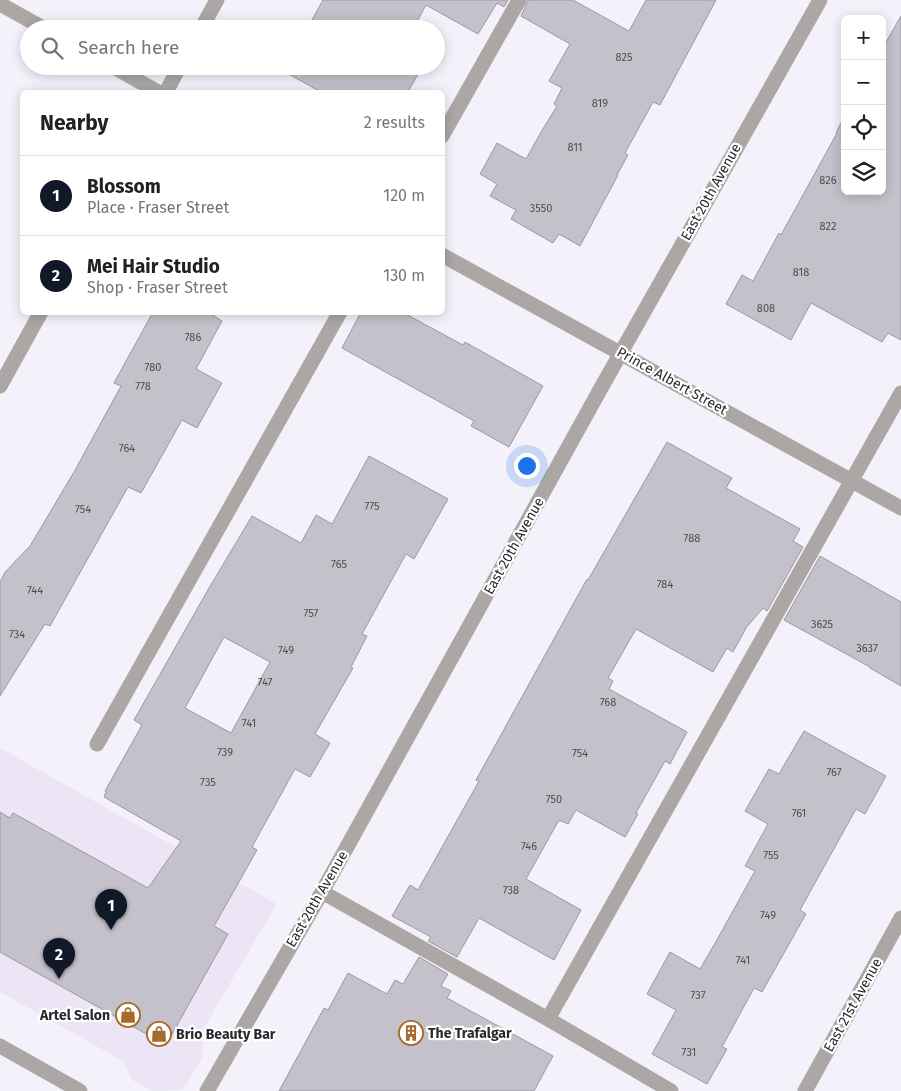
<!DOCTYPE html>
<html lang="en">
<head>
<meta charset="utf-8">
<style>
  body { margin:0; font-family:"Fira Sans",sans-serif; background:#f6f6f6; color:#202124 }
  .controls { position:absolute; right:15px; top:15px; display:grid; overflow:hidden; border-radius:8px; box-shadow:0 2px 12px #0003 }
  .controls button { width:45px; height:45px; display:grid; place-items:center; padding:0; border:0; border-bottom:1px solid #e0e0e0; background:#fff; color:#202124; font:25px sans-serif }
  .you { position:absolute; left:526px; top:465px; width:18px; height:18px; margin:-12px; border:4px solid #fff; border-radius:50%; background:#1a73e8; box-shadow:0 0 0 8px #1a73e833 }
  .badge { display:grid; place-items:center; width:32px; height:32px; border-radius:50%; background:#111827; color:#fff; font-size:16px; font-weight:700 }
  .pin { position:absolute; translate:-50% -41px; filter:drop-shadow(0 1px 2px #0008) }
  .pin::after { content:''; position:absolute; top:26px; width:18px; height:15px; background:inherit; clip-path:polygon(0 0,100% 0,50% 100%) }
  .list { margin:0; padding:0; list-style:none }
  h2 { display:flex; justify-content:space-between; align-items:center; height:65px; margin:0; padding:0 20px; font-size:21px }
  h2 small { font-size:16px; font-weight:400; color:#757577 }
  .list li { display:grid; grid-template-columns:32px 1fr auto; gap:15px; align-items:center; box-sizing:border-box; height:80px; padding:0 20px; border-top:1px solid #e0e0e0 }
  .list b { display:block; font-size:19px; white-space:nowrap }
  .list p { margin:0; font-size:16px; white-space:nowrap; color:#757577 }
  .list em { font-size:16px; font-style:normal; color:#757577 }
  .icon { flex:none; width:28px; height:28px; fill:none; stroke:currentColor; stroke-width:2; stroke-linecap:round; stroke-linejoin:round }
  .map { position:relative; flex:none; width:901px; height:1091px; overflow:hidden }
  .search { position:absolute; background:#fff; box-shadow:0 2px 12px #0003; left:20px; top:20px; width:425px; height:55px; display:flex; align-items:center; gap:12px; box-sizing:border-box; padding:0 18px; border-radius:28px; color:#757577; font-size:19px }
  .panel { position:absolute; background:#fff; box-shadow:0 2px 12px #0003; left:20px; top:90px; width:425px; height:225px; border-radius:8px }
  .map>svg:first-child { display:block }
  .built { fill:#ebe5f6 }
  .building { fill:#c4c1ca; stroke:#9c99a2; fill-rule:evenodd }
  .lines { fill:none; stroke-linecap:round; stroke-linejoin:round }
  .minor { stroke:#aba7a4; stroke-width:15 }
  .labels { text-anchor:middle; dominant-baseline:central; stroke-width:4.5; stroke-linejoin:round; paint-order:stroke }
  .number-label { font-size:11px; fill:#504e53 }
  .street-label { font-size:14px; fill:#29282b; stroke:#fff }
  .poi-label { font-size:14px; font-weight:bold; fill:#29282b; stroke:#fff; text-anchor:start }
</style>
</head>
<body>
<div class="map">
<svg width="901" height="1091" viewBox="0 0 901 1091">
  <rect width="100%" height="100%" fill="#f4f1fb"/>
  <path class="built" d="M0,748l277,156 -74,125 -1,29 -16,28 -5,4 -28,1 -21,-11 -9,-19 -123,-69z"/>
  <path class="building" d="M323,0h185l-4,7 -7,-4 -19,31 -52,-29 -13,24h-106z
    M528,0h45l56,31 17,-31h70l-56,105 -7,-3 -28,51 3,2 -11,20h1l-38,71 -21,-12 -6,9 -42,-24 5,-9 -26,-14 7,-12 -17,-10 17,-31 29,16 15,-27 16,-26 -3,-2 8,-16 -13,-7 21,-37 -49,-28z
    M901,16v324l-13,-7 -6,9 -71,-39 -20,37 -65,-36 16,-29 11,6 26,-48 2,2 56,-102h-1l8,-16h-1l2,-4v78h37v-142z
    M286,66h117l15,8 -10,18h-87l-38,-21z
    M153,312h55l14,9 -26,48 26,14 -25,45 -15,-8 -41,73 -13,-6 -78,139 -5,-2 -45,72v-114l5,-10 25,-26 44,-74 47,-86 -7,-3z
    M361,312h41l61,33 2,-3 78,44 -34,61 -38,-21 3,-5 -132,-73z
    M667,442l65,36 -6,10 74,41 -7,12 10,6 -36,64 -4,-3 -17,20 -13,24 -6,-4 -14,24 -77,-43 -28,49 5,3 -4,8 78,43 -17,32 -5,-3 -29,52 2,1 -13,23 -49,-27 -8,14 -9,-4 -33,59 55,31 -27,50 -75,-42 -22,39 -29,-16 3,-4 -39,-21 18,-31 8,5 61,-109 -3,-1 111,-201 1,1z
    M369,456l79,43 -34,60 -8,-5 -44,80 5,2 -16,31 2,1 -38,66 15,9 -20,34 -15,-8 -43,78 5,3 -43,76 14,8 -62,111 -166,-93v-140l10,6 3,-5 135,75 33,-47 -77,-44 2,-5 -1,-1 37,-66 -8,-5 75,-132 43,-72 49,27 15,-28 16,9zM224,637l46,25 -39,71 -46,-25z
    M820,556l81,46v84l-31,-18v-1l-86,-47z
    M804,731l82,45 -21,38 -9,-5 -56,101 6,4 -44,78 -8,-4 -32,59 5,2 -20,35 -55,-30 24,-44 -29,-16 23,-42 30,17 18,-31 37,-67 -10,-5 23,-42 -23,-13 24,-42 10,5z
    M419,957l29,17 -7,12 10,5 -4,7 106,58 -19,35h-255l45,-83 4,2 20,-37 39,21 8,-14 8,4z"/>
  <g class="lines">
    <path class="minor" d="M0,4l45,25
      M201,29l16,-29
      M112,66l46,26
      M166,92l14,-26
      M442,136l77,-136
      M442,255l459,253
      M0,386l41,-74
      M97,744l243,-432
      M322,892l226,127 123,72
      M548,1019l353,-626
      M0,1046l80,45
      M207,1091l115,-199 279,-504 219,-388
      M805,1091l96,-173"/>
  </g>
  <defs>
    <symbol id="shop-ring" viewBox="-11 -11 22 22"><circle r="9.5" fill="#fff" stroke="#a66b2c" stroke-width="1.5"/><path d="M-5-2.5h2.3a2.7 3.5 0 0 1 5.4 0H5L5.5 6h-11ZM-1.5-2.5h3a1.5 2.3 0 0 0-3 0Z" fill="#a66b2c"/></symbol>
    <symbol id="building-ring" viewBox="-11 -11 22 22"><circle r="9.5" fill="#fff" stroke="#a66b2c" stroke-width="1.5"/><path d="M-4-6H4V6H1V3H-1V6H-4ZM-2.5-4.3h1.7v1.8h-1.7ZM.8-4.3h1.7v1.8H.8ZM-2.5-1h1.7V.8h-1.7ZM.8-1h1.7V.8H.8Z" fill="#a66b2c"/></symbol>
  </defs>
  <g fill-rule="evenodd">
    <use href="#shop-ring" x="114" y="1001" width="28" height="28"/>
    <use href="#building-ring" x="397" y="1019" width="28" height="28"/>
    <use href="#shop-ring" x="145" y="1020" width="28" height="28"/>
  </g>
  <g class="labels">
    <g class="number-label">
      <text x="624" y="57">825</text>
      <text x="600" y="103">819</text>
      <text x="575" y="147">811</text>
      <text x="828" y="180">826</text>
      <text x="541" y="208">3550</text>
      <text x="828" y="226">822</text>
      <text x="801" y="272">818</text>
      <text x="766" y="308">808</text>
      <text x="193" y="337">786</text>
      <text x="153" y="367">780</text>
      <text x="143" y="386">778</text>
      <text x="127" y="448">764</text>
      <text x="372" y="506">775</text>
      <text x="83" y="509">754</text>
      <text x="692" y="538">788</text>
      <text x="339" y="564">765</text>
      <text x="665" y="584">784</text>
      <text x="35" y="590">744</text>
      <text x="311" y="613">757</text>
      <text x="822" y="624">3625</text>
      <text x="17" y="634">734</text>
      <text x="867" y="648">3637</text>
      <text x="286" y="650">749</text>
      <text x="265" y="682">747</text>
      <text x="608" y="702">768</text>
      <text x="249" y="723">741</text>
      <text x="225" y="752">739</text>
      <text x="580" y="753">754</text>
      <text x="834" y="772">767</text>
      <text x="208" y="782">735</text>
      <text x="554" y="799">750</text>
      <text x="799" y="813">761</text>
      <text x="529" y="846">746</text>
      <text x="771" y="855">755</text>
      <text x="511" y="890">738</text>
      <text x="768" y="915">749</text>
      <text x="743" y="960">741</text>
      <text x="698" y="995">737</text>
      <text x="689" y="1052">731</text>
    </g>
    <g class="street-label">
      <text transform="translate(711 192) rotate(-61)">East 20th Avenue</text>
      <text transform="translate(672 381) rotate(29)">Prince Albert Street</text>
      <text transform="translate(514 546) rotate(-61)">East 20th Avenue</text>
      <text transform="translate(317 899) rotate(-60)">East 20th Avenue</text>
      <text transform="translate(853 1005) rotate(-61)">East 21st Avenue</text>
    </g>
    <g class="poi-label">
      <text x="110" y="1015" text-anchor="end">Artel Salon</text>
      <text x="428" y="1033">The Trafalgar</text>
      <text x="176" y="1034">Brio Beauty Bar</text>
    </g>
  </g>
</svg>
<div class="controls">
<button>+</button>
<button>−</button>
<button><svg class="icon" aria-label="locate" viewBox="0 0 24 24"><circle cx="12" cy="12" r="6"/><path d="M12 2v4M12 18v4M2 12h4M18 12h4"/></svg></button>
<button><svg class="icon" aria-label="layers" viewBox="0 0 24 24"><path d="M12 4l9 5-9 5-9-5zM3 14l9 5 9-5"/></svg></button>
</div>
<div class="you"></div>
<div class="pin badge" style="left:111px;top:930px">1</div>
<div class="pin badge" style="left:59px;top:979px">2</div>
<div class="search"><svg class="icon" aria-label="search" viewBox="0 0 24 24"><circle cx="10" cy="10" r="6"/><path d="M15 15l6 6"/></svg>Search here</div>
<section class="panel">
<h2>Nearby<small>2 results</small></h2>
<ul class="list">
<li><span class="badge">1</span><div><b>Blossom</b><p>Place · Fraser Street</p></div><em>120 m</em></li>
<li><span class="badge">2</span><div><b>Mei Hair Studio</b><p>Shop · Fraser Street</p></div><em>130 m</em></li>
</ul>
</section>
</div>
</body>
</html>
